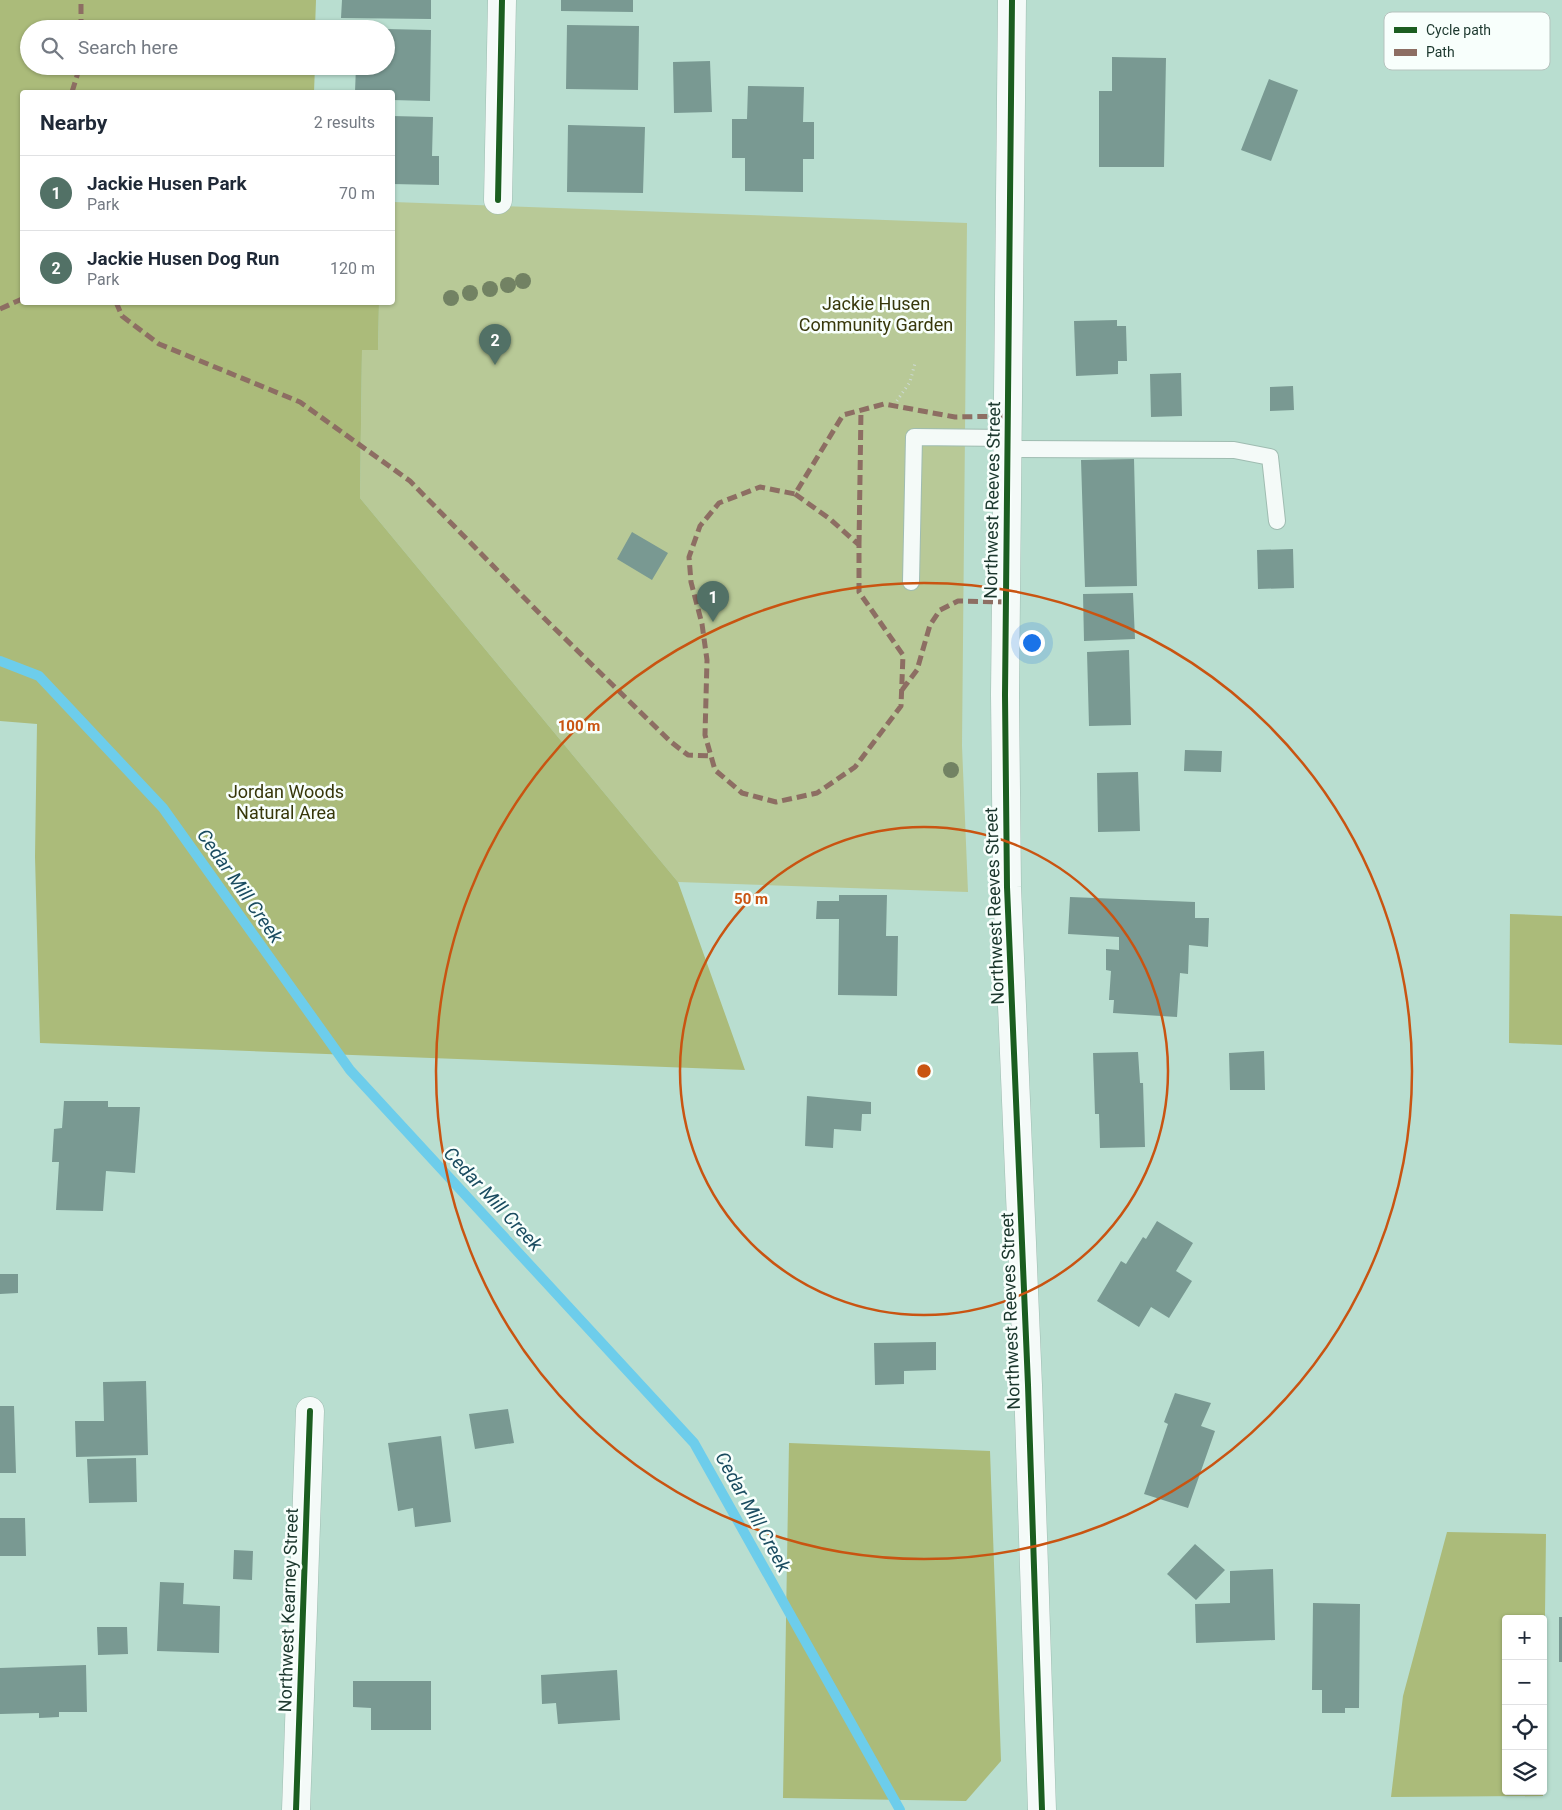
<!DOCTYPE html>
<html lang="en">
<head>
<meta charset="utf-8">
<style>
  body { margin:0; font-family:Roboto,sans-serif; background:#f6f6f7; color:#1f2937 }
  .controls { position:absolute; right:15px; bottom:15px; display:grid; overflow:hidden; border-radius:5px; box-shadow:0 1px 4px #0004 }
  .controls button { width:45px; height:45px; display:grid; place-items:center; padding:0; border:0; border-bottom:1px solid #e0e1e3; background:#fff; color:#1f2937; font:25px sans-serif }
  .you { position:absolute; left:1031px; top:642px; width:18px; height:18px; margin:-12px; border:4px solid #fff; border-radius:50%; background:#1a73e8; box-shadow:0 0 0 8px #1a73e833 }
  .badge { display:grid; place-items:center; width:32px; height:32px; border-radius:50%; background:#527166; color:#fff; font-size:16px; font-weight:700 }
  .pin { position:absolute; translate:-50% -41px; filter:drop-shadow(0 1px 2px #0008) }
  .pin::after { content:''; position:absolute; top:26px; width:18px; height:15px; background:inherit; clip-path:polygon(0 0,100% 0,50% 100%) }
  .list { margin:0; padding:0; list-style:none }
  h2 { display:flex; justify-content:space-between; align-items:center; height:65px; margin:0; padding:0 20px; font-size:21px }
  h2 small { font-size:16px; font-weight:400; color:#747a83 }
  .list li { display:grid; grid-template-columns:32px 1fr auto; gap:15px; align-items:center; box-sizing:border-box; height:75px; padding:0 20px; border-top:1px solid #e0e1e3 }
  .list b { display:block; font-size:19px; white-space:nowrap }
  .list p { margin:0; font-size:16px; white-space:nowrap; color:#747a83 }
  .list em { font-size:16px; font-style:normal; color:#747a83 }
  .icon { flex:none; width:28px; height:28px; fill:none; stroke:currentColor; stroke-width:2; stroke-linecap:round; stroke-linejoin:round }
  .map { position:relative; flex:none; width:1562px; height:1810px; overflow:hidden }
  .search { position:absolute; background:#fff; box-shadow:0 1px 4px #0004; left:20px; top:20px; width:375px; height:55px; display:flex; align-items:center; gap:12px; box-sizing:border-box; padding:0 18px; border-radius:28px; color:#747a83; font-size:19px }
  .panel { position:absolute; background:#fff; box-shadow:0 1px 4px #0004; left:20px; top:90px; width:375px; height:215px; border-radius:5px }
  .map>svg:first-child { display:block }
  .green { fill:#b8c997 }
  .forest { fill:#abbb7a }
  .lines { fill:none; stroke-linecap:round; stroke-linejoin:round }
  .stream { stroke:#6dcdeb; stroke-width:10 }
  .building { fill:#799992 }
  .lane-casing { stroke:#9fbcb1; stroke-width:18 }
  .street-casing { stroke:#9fbcb1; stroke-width:29 }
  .path { stroke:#cddad5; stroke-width:3; stroke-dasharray:1 4; stroke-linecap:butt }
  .lane { stroke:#f4faf8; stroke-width:16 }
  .street { stroke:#f4faf8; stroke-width:28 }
  .quiet { stroke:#8d6e63; stroke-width:5; stroke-dasharray:10 5; stroke-linecap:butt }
  .cycleway-casing { stroke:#f8fffc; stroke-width:9 }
  .cycleway { stroke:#1b5e20; stroke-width:6 }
  .tree { fill:#728263 }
  .ring { fill:none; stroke:#c95411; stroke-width:2.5 }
  .labels { text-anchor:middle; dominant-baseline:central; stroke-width:5; stroke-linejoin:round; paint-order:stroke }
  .park-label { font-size:18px; fill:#37370a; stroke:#f8fffc }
  .street-label { font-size:18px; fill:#1b372d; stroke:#f8fffc }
  .water-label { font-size:19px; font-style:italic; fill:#1a4c60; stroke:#f8fffc }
  .key { fill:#f8fffc; stroke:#b6c3be; stroke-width:1 }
  .key-label { font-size:14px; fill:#1b372d }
  .centre { fill:#c95411; stroke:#f8fffc; stroke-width:2.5 }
  .ring-label { font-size:15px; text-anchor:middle; font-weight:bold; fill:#c95411; stroke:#f8fffc; stroke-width:5; stroke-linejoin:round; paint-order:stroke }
</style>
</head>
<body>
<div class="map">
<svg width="1562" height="1810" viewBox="0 0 1562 1810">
  <rect width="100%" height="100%" fill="#b9ded0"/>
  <path class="green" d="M393,202l574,21 -5,523 6,146 -290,-10 -318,-384 2,-148h16l1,-47 13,-1z"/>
  <path class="forest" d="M0,0h316l-1,29h-286v37h286l-1,26h-292v210l357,1 -1,47h-16l-2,148 318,384 67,188 -705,-27 -5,-186 2,-133 -37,-3z
    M1510,914l52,2v129l-53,-2z
    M789,1443l201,8 11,310 -35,40 -183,-3z
    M1447,1532l99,2 -3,240v-155h-37v172h37v5l-152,1 12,-101z"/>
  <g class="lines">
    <path class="stream" d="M0,661l39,15 124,132 187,262 344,373 206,367"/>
  </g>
  <path class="building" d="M342,0h89v19l-90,-1z
    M561,0h72v12l-72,-1z
    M567,25l72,1 -1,64 -72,-1z
    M386,29l45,1 -1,71 -38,-1v-8h-37l1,-26h30z
    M1112,57l54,1 -2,109h-65v-76h13z
    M710,61l2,51 -38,1 -1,-51z
    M1269,79l29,11 -27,71 -30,-11z
    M748,86l56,1 -1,35h11v37h-11v33l-58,-1v-33h-13v-39h15z
    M392,116l41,1 -1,39h7v29l-47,-1z
    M568,125l77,2 -2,66 -76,-1z
    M1117,320v6h9l1,35h-9v13l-42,2 -2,-55z
    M1181,373l1,43 -31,1 -1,-43z
    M1293,386l1,24 -24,1v-24z
    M1134,459l3,127 -52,1 -4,-127z
    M632,532l36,21 -16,27 -35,-21z
    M1293,549l1,39 -36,1 -1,-39z
    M1133,593l2,46 -51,2 -1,-47z
    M1129,650l2,75 -42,1 -2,-74z
    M1185,750l37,1 -1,21 -37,-1z
    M1138,772l2,59 -42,1 -1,-59z
    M839,895h48l-1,41h12l-1,60 -59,-1 1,-76h-23l1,-18h22z
    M1070,897l125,5v16h14l-1,29 -19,-2 -1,29 -8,-1 -3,44 -64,-4 1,-13h-5l2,-29 -5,-1v-21l13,1v-13l-51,-3z
    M1264,1051l1,39h-35l-1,-37z
    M1138,1052l2,31h3l2,64 -45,1 -1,-34h-4l-2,-61z
    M807,1096l64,6v12h-9l-1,17 -27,-2 -1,19 -28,-2z
    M64,1101h44v6h32l-5,66 -29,-2 -3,40 -47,-1 3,-48h-7l2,-33 8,-1z
    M1157,1221l36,22 -17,28 16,10 -23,37 -18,-11 -12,20 -42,-26 24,-40 5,3 17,-27 3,2z
    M0,1274h18v19l-18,1z
    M936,1342v28l-32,1v13l-29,1 -1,-42z
    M146,1381l2,74 -72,2 -1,-36h29l-1,-39z
    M1175,1393l36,10 -10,23 14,5 -27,77 -44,-14 24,-70 -4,-2z
    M0,1406h14l2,67h-16z
    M508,1409l6,34 -39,6 -6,-35z
    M441,1436l10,86 -36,5 -2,-19 -15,3 -10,-68z
    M136,1458l1,44 -48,1 -2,-44z
    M0,1518h25l1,38h-26z
    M1195,1544l30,26 -29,30 -29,-26z
    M234,1550l19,1 -1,29 -19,-1z
    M1273,1569l2,71 -79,3 -1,-39 35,-1v-32z
    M160,1582l24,1 -1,21 37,2 -1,47 -62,-2z
    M1313,1603l47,1 -1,104h-14v5h-23v-23h-10z
    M1559,1617h3v45h-3z
    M97,1627h30l1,27 -30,1z
    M86,1665l1,47h-28v5l-20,1v-5l-39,1v-46z
    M617,1670l3,50 -62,4 -2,-21 -14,1 -1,-29z
    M353,1681h78v49h-60v-22l-18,-1z"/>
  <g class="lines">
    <defs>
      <path id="lane" d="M1007,449l227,1 36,7 7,64
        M911,582l3,-145 93,1"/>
      <path id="street" d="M1012,0l-7,695 2,192 21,498 14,425
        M498,200l4,-200
        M296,1810l14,-399"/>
    </defs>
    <use href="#lane" class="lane-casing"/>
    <use href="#street" class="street-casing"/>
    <path class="path" d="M894,405l16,-23 5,-19"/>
    <use href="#lane" class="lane"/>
    <use href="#street" class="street"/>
    <path class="quiet" d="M81,29v-29
      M72,92l8,-26
      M116,302l6,14 37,28 141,58 110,79 134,137 127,124 17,13 23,1
      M0,309l22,-10
      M795,494l35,25 29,26v47l44,63 -2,51 -46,61 -38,26 -41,9 -34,-9 -27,-23 -10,-35 2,-75 -5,-36 -11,-42 -2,-25 11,-31 19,-23 41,-16 35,7 48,-79 41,-11 71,13 52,-1
      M859,545l2,-135
      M902,690l15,-20 13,-45 10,-15 18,-9 48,1"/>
    <defs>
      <path id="cycleway" d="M1012,0l-7,695 2,192 21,498 14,425
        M498,200l4,-200
        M296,1810l14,-399"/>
    </defs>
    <use href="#cycleway" class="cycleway-casing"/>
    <use href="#cycleway" class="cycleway"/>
  </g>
  <g class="tree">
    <circle cx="523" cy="281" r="8"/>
    <circle cx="508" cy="285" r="8"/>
    <circle cx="490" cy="289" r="8"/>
    <circle cx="470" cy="293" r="8"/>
    <circle cx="451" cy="298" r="8"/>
    <circle cx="951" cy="770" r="8"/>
  </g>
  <g class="ring">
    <circle cx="924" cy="1071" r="244"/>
    <circle cx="924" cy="1071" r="488"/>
  </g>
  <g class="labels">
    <g class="park-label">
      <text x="876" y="303">Jackie Husen<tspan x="876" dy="21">Community Garden</tspan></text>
      <text x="286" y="791">Jordan Woods<tspan x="286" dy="21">Natural Area</tspan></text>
    </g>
    <g class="street-label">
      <text transform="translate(992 500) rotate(-89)">Northwest Reeves Street</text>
      <text transform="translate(994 906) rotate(-92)">Northwest Reeves Street</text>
      <text transform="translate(1010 1311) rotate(-92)">Northwest Reeves Street</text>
      <text transform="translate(288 1610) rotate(-88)">Northwest Kearney Street</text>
    </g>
    <g class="water-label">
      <text transform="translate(240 886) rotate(55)">Cedar Mill Creek</text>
      <text transform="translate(493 1199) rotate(47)">Cedar Mill Creek</text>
      <text transform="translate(753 1512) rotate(61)">Cedar Mill Creek</text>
    </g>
  </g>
  <rect x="1384" y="12" width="166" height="58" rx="8" class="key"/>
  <rect x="1394" y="27" width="23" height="6" fill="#1b5e20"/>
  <rect x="1394" y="49" width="23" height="7" fill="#8d6e63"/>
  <g class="key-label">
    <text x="1426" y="35">Cycle path</text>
    <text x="1426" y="57">Path</text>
  </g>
  <circle cx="924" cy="1071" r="8" class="centre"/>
  <g class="ring-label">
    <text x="579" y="731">100 m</text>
    <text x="751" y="904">50 m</text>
  </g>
</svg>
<div class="controls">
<button>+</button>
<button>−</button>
<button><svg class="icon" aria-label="locate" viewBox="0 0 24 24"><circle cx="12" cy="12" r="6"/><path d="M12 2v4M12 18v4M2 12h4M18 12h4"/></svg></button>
<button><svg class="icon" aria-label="layers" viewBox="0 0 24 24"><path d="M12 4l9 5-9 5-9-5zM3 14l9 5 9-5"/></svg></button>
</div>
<div class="you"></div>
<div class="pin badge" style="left:713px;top:622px">1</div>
<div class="pin badge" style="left:495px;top:365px">2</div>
<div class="search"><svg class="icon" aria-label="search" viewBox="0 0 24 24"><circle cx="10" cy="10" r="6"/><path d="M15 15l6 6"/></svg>Search here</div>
<section class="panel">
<h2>Nearby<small>2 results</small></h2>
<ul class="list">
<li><span class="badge">1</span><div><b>Jackie Husen Park</b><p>Park</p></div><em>70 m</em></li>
<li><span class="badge">2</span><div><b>Jackie Husen Dog Run</b><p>Park</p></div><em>120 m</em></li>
</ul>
</section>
</div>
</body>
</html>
